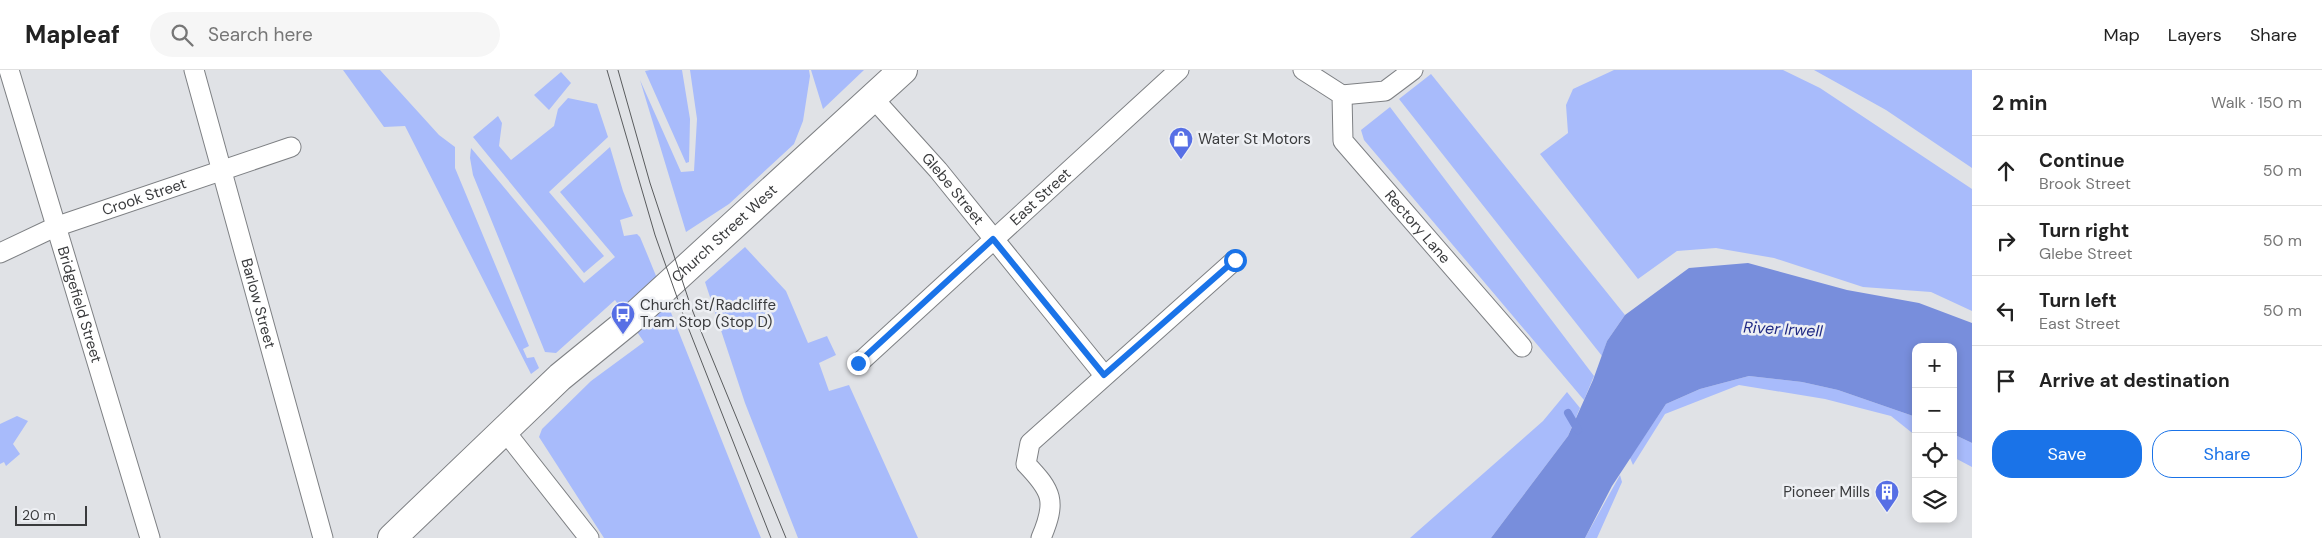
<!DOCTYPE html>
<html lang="en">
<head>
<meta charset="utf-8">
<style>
  body { margin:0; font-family:"DM Sans",sans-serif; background:#f6f6f6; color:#222 }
  .controls { position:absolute; right:15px; bottom:15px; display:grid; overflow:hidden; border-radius:10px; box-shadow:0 2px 8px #0003 }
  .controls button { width:45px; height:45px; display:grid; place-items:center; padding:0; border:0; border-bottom:1px solid #e0e0e0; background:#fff; color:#222; font:25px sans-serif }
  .scale { position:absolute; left:15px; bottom:12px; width:72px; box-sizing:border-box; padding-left:5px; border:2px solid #3a3b3d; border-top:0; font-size:14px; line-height:18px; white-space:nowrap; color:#3a3b3d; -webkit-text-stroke:4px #edeff3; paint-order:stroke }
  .stop { position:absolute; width:15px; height:15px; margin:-11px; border:4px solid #1a73e8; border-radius:50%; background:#fff }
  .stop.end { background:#1a73e8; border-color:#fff; box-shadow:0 1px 5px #0008 }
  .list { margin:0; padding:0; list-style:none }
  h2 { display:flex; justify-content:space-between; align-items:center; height:65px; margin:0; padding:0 20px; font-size:21px }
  h2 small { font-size:16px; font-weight:400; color:#767676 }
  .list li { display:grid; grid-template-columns:32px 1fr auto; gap:15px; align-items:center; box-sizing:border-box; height:70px; padding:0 20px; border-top:1px solid #e0e0e0 }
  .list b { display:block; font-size:19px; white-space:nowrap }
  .list p { margin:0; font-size:16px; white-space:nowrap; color:#767676 }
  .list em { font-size:16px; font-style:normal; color:#767676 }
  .actions { display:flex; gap:10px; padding:15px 20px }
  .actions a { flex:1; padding:11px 0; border:1px solid #1a73e8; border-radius:20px; text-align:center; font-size:18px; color:#1a73e8 }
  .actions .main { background:#1a73e8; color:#fff }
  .icon { flex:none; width:28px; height:28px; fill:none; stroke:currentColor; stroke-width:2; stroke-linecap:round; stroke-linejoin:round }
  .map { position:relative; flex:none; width:1972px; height:468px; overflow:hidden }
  header { display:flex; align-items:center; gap:30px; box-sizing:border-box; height:70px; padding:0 25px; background:#fff; border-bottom:1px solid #e0e0e0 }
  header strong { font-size:24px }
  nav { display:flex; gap:28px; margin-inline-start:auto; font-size:18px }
  .search { width:350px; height:45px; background:#f6f6f6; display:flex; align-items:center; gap:12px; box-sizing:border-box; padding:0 18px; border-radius:28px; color:#767676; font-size:19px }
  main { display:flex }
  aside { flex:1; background:#fff }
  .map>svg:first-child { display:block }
  .green { fill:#a8bbfb }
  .water { fill:#788edc }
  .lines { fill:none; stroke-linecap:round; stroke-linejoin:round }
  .stream { stroke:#788edc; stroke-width:8 }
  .street-casing { stroke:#7e8084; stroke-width:21 }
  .secondary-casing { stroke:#7e8084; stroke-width:30 }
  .street { stroke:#fff; stroke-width:19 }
  .secondary { stroke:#fff; stroke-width:28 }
  .tram { stroke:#595b5d; stroke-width:1 }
  .route { stroke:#1a73e8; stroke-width:6 }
  .labels { text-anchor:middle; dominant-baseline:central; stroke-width:5; stroke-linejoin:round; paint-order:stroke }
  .poi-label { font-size:15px; fill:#3a3b3d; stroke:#edeff3; text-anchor:start }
  .street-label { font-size:15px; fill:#3a3b3d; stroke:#edeff3 }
  .water-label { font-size:16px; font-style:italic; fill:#212b85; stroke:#edeff3 }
</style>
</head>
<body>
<header>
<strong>Mapleaf</strong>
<div class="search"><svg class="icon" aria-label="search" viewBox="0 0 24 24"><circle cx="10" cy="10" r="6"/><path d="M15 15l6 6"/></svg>Search here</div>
<nav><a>Map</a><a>Layers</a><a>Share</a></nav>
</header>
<main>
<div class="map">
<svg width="1972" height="468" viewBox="0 0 1972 468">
  <rect width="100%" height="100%" fill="#e0e2e6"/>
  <path class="green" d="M343,0h37l59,65 16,12v21l74,178 -6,3 4,9 7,-1 5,11 -8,6 -126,-248 -21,1z
    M650,0h32l8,49 -1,43 -3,1 -41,-92z
    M690,0h119l1,6 -7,45 -9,23 -65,60 -43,28 -46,-152 41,92 13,-1 3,-52z
    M811,0h53l-41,39z
    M1614,0h169l37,18 152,101v122l-41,-19 -68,-5 -89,-29 -58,-10 -39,3 -39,28 -98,-125 28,-21 -2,-28 7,-16z
    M1814,0h158v98l-86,-58z
    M561,2l10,11 -22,27 -15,-15z
    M1431,4l194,241 -18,26 -5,15 -203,-257z
    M568,28l29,6 11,33 -59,55 55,64 -20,17 -111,-136 25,-21 4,7 -3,23 12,14 43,-34 4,-17z
    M1390,37l204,269 -10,24 -220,-260 -3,-10z
    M610,77l13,44 10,25 -13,4 4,16 13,-2 3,3c42,100 80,201 121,301h-157l-65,-101 3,-8 49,-48 53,-39 -29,-42 -59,53 -11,-1 -72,-177 -3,-17 1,-10 113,135 31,-26 -55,-65z
    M745,177l41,44 22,52 19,-7 9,19 -17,8 10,28 20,-6 69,153h-120l-53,-135 -40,-121z
    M1749,306l53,6 36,8 78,27v19l-25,-20 -66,-17 -86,-14 -74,29 -32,51 -3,-7 36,-54 34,-15z
    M1567,322l13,16 -12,28 -77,102h-81l133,-117z
    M17,346l11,5 -15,23 7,10 -14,12 -2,-4 -4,2v-40z
    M1953,364l19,9v24l-19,-10z
    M1620,405l2,7 -25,56h-12z"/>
  <path class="water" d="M1748,193l99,27 72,13 53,20v120l-19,-9v-87h-37v70l-78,-27 -36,-8 -53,-6 -49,13 -34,15 -54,82 -27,52h-94l77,-102 25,-56 14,-39 18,-26 64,-47z"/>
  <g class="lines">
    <path class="stream" d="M1568,343l10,17"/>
    <defs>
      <g id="street">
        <path id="s1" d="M9,0l141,468"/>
        <path id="s2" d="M194,0l129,468"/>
        <path id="s3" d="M1303,0l39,25 1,46 179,206"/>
        <path d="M1342,25l43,-4 28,-21"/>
        <path id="s4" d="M873,28l65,72 166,205"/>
        <path id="s5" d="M0,183l55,-26 236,-80"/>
        <path id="s6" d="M859,293l320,-293"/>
        <path d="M504,360l85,108"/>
        <path d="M1041,468c16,-37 11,-47 -15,-74l4,-21 205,-183"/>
      </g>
      <g id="secondary">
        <path id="s7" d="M392,468l168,-161 70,-57 273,-250"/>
      </g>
    </defs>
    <use href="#street" class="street-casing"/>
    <use href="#secondary" class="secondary-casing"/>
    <use href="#street" class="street"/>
    <use href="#secondary" class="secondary"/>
    <path class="tram" d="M607,0l48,165 29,82 87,221
      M618,0l32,113 41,124 95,231"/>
  </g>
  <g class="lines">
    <path class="route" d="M858,293l135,-124 111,136 131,-115"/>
  </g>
  <defs>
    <symbol id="shop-pin" viewBox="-11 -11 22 30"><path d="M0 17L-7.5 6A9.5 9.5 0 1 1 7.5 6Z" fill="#576fe5" stroke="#edeff3"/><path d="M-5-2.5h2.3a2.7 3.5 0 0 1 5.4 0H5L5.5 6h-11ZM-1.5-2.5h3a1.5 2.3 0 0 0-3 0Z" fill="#fff"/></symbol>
    <symbol id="bus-pin" viewBox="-11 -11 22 30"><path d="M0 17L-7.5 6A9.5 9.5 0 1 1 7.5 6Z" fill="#576fe5" stroke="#edeff3"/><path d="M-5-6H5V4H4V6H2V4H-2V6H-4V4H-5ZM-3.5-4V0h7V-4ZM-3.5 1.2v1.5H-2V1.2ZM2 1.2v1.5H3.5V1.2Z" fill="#fff"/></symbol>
    <symbol id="building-pin" viewBox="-11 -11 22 30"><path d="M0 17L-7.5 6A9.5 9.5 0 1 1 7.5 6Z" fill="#576fe5" stroke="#edeff3"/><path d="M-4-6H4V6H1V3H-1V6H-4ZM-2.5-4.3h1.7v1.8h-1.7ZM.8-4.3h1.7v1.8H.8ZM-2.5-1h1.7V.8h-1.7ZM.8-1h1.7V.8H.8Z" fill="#fff"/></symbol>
  </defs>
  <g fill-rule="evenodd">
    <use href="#shop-pin" x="1167" y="55" width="28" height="38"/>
    <use href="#bus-pin" x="609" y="230" width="28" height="38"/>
    <use href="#building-pin" x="1873" y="408" width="28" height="38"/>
  </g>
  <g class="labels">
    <g class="poi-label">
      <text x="1198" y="69">Water St Motors</text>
      <text x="640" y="235">Church St/Radcliffe<tspan x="640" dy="17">Tram Stop (Stop D)</tspan></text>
      <text x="1870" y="422" text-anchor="end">Pioneer Mills</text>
    </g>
    <g class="street-label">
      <text stroke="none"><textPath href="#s4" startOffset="121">Glebe Street</textPath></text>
      <text stroke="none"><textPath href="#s6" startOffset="246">East Street</textPath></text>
      <text stroke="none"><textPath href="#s5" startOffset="155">Crook Street</textPath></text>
      <text stroke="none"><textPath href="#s3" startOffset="206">Rectory Lane</textPath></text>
      <text stroke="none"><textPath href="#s7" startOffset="451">Church Street West</textPath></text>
      <text stroke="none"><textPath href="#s1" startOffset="245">Bridgefield Street</textPath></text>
      <text stroke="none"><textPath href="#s2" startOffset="242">Barlow Street</textPath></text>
    </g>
    <g class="water-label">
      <text transform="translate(1783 259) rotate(3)">River Irwell</text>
    </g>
  </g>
</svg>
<div class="controls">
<button>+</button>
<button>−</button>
<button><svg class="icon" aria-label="locate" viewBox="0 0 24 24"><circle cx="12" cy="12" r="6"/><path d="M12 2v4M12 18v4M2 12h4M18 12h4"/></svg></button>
<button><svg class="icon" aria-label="layers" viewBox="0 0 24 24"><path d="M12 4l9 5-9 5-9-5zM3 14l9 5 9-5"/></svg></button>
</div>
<div class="scale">20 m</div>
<div class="stop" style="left:1235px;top:190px"></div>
<div class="stop end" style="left:858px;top:293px"></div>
</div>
<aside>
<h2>2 min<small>Walk · 150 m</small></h2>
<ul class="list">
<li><svg class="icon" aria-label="ahead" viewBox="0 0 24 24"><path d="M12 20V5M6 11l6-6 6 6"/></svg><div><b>Continue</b><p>Brook Street</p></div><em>50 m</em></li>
<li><svg class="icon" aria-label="right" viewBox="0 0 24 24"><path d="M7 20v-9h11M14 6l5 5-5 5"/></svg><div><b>Turn right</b><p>Glebe Street</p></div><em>50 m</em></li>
<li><svg class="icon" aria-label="left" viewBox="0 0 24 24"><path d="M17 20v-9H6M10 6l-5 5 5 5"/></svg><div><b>Turn left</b><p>East Street</p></div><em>50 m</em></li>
<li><svg class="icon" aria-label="arrive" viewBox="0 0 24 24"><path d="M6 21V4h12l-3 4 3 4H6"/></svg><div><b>Arrive at destination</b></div></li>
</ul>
<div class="actions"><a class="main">Save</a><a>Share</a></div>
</aside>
</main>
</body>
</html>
